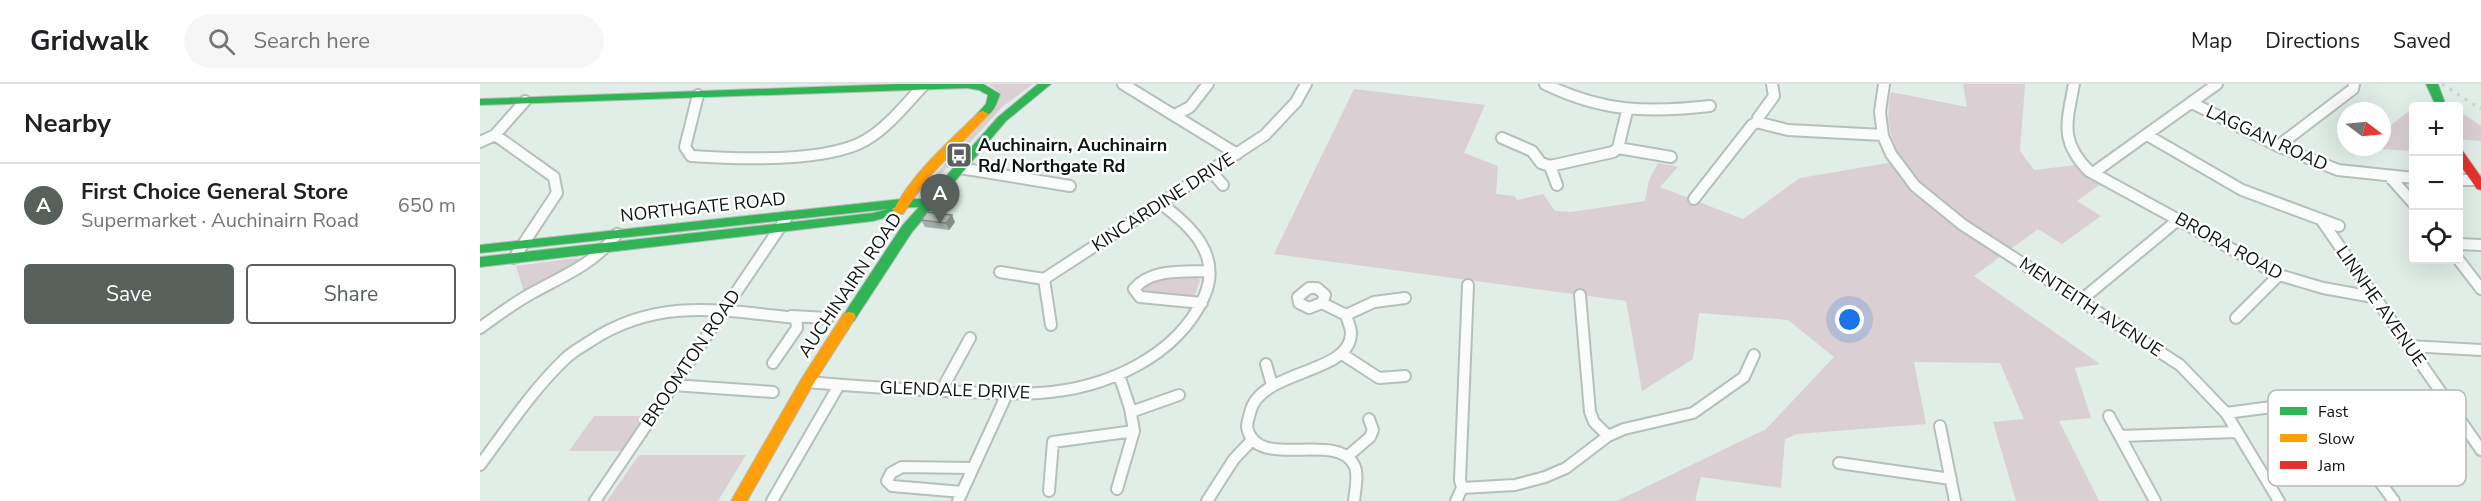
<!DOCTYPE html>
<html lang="en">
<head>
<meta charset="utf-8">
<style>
  body { margin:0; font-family:"Nunito Sans",sans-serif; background:#f6f6f6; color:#202124 }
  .controls { position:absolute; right:18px; top:18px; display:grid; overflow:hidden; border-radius:6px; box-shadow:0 6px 24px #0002 }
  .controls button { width:54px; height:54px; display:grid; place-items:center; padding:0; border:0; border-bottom:2px solid #e0e0e0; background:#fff; color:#202124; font:30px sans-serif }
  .compass { position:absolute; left:1857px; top:18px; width:54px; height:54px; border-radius:50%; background:#fff; box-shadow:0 6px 24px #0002; rotate:106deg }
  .you { position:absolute; left:1370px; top:236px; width:21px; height:21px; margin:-15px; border:4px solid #fff; border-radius:50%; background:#1a73e8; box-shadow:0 0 0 9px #1a73e833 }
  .badge { display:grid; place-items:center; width:39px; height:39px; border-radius:50%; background:#57605b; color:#fff; font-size:20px; font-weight:700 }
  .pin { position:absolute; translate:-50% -50px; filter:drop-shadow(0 2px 3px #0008) }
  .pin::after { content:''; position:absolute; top:32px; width:21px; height:18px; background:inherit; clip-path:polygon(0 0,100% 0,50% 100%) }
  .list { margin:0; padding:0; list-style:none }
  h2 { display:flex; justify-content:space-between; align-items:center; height:78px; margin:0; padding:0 24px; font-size:26px }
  h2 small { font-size:20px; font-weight:400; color:#757577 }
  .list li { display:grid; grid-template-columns:39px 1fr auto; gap:18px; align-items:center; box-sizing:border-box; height:84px; padding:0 24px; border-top:2px solid #e0e0e0 }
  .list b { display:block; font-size:22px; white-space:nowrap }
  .list p { margin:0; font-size:20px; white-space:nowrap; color:#757577 }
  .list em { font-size:20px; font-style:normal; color:#757577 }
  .actions { display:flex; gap:12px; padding:18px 24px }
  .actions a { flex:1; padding:14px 0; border:2px solid #57605b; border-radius:6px; text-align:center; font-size:21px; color:#57605b }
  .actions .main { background:#57605b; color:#fff }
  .icon { flex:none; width:33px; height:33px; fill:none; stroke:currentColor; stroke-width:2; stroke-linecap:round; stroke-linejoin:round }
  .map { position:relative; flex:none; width:2001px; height:417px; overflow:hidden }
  header { display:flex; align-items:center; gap:36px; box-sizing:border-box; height:84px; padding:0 30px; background:#fff; border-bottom:2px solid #e0e0e0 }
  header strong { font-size:28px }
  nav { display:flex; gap:33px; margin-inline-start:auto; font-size:21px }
  .search { width:420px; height:54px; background:#f6f6f6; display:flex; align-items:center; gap:15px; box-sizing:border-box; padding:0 21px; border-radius:33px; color:#757577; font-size:22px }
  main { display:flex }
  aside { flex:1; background:#fff }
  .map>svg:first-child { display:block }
  .green { fill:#dacfd2 }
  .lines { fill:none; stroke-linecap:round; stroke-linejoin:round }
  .street-casing { stroke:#b6bfba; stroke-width:14 }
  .fast-casing { stroke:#b6bfba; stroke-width:2 }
  .slow-casing { stroke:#b6bfba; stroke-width:2 }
  .jam-casing { stroke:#b6bfba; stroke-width:2 }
  .street { stroke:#fafcfb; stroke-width:10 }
  .fast { fill:#30b455; fill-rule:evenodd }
  .slow { fill:#ff9f0a; fill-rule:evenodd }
  .jam { fill:#e5322d; fill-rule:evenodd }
  .rail { stroke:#ced2d0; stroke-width:3; stroke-dasharray:3 6; stroke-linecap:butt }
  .wall { fill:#a4ada9 }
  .shaded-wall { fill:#868d89 }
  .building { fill:#bfc9c4; stroke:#868d89; stroke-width:1.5 }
  .labels { text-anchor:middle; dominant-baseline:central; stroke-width:5; stroke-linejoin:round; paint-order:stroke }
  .street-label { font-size:18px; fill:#0c1410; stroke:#fff }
  .poi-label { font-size:18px; font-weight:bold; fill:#0c1410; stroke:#fff; text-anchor:start }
  .key { fill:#fff; stroke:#b6b8b7; stroke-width:1.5 }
  .key-label { font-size:16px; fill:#0c1410 }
</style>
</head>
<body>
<header>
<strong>Gridwalk</strong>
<div class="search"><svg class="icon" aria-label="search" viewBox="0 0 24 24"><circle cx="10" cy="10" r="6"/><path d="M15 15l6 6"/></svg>Search here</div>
<nav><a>Map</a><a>Directions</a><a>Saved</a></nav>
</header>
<main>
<aside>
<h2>Nearby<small></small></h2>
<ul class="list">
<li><span class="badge">A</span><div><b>First Choice General Store</b><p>Supermarket · Auchinairn Road</p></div><em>650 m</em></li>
</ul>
<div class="actions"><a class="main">Save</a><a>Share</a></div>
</aside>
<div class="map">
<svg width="2001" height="417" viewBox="0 0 2001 417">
  <rect width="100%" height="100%" fill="#e1ede7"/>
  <path class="green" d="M509,0h44l-31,23 -79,87 -4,-1 77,-87 4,-13z
    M1483,0h62l-5,67 14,19 42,-5 26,18 -25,18 24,15 -39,28 -24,-15 -64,47 126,88 -25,4 16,50 -32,3 40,80h-83l-23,-79 31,-3 -24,-56 -86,-1 12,62 -129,10 -12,5 -4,49 -80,-11 -6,24h-78l149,-72 68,-72 -46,-37 -89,-7 -6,46 -51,32 -16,-90 -352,-47 80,-165 131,16 -21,48 34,13 -2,28 18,2 3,4 26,-6 12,17 16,1 74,-11 4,-21 9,-17 20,4 -18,20 83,32 57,-41 100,-17c-10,-26 -15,-41 -9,-69l76,15z
    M1933,24v43l-52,-3 21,-1v-15z
    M1979,27l22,15v15l-22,-2z
    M97,174l4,2 -4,5 -53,27 -8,-26z
    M713,192l4,1 3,4 -6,16 -42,-1 -11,-5v-6l13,-6z
    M114,332h50l-23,35h-52z
    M159,371h107l-28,46h-111z"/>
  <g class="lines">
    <defs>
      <path id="street" d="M643,0l114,70
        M1065,0c57,28 103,29 165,22
        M1292,0l2,12 -16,22 2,5 28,7 95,5
        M1404,0l-4,28 3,24 8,18 24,32 48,39 217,140 46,48 53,88
        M1594,0c-7,38 -15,57 15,87l190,104 44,13 50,9
        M218,11l-13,52 6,9c45,3 136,7 175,-16 22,-13 39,-35 57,-54
        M1712,19l86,43 60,24 76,8
        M695,31l15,-8 18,-23
        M15,51l30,-34
        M1667,51l95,55 97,36
        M1022,54l30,13 9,12 9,3 7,19
        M0,58l15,-7 59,42 3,16 -43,65
        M1798,62l75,-57 1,-5
        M1138,64l53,9
        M1070,82l63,-14 5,-4 9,-37
        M480,84l110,18
        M730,86l13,15
        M1613,89l124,-89
        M1910,93l24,27
        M1978,96h19
        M1214,115l58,-74 7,-4
        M1842,137l159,229
        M1978,160l23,1
        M1978,175l23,30
        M520,188l44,7
        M564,195l221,-144 31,-33 10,-18
        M564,195l7,46
        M829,204h8l8,7 -3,8 -13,5 -10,-5 -1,-6z
        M1100,211l10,117 4,10 14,14
        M1600,217l99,-82
        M722,219l-62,-6 -6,-8c17,-21 50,-17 75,-18
        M842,219l24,12c1,5 5,12 5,18 0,42 -92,36 -101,80 -1,4 -3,10 -3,14 8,45 89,3 107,38 5,8 1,26 0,36
        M866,231l28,-13 31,-4
        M311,232l37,2
        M1756,234l43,-43
        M0,244c18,-13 35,-26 54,-36 31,-17 61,-29 83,-58
        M1929,262l72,4
        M862,270l37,24 26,-2
        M786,280l6,21
        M327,298c45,4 91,7 137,9 31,1 63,4 95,2 65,-4 137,-35 165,-96 19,-42 -14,-72 -44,-94
        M193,301l100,7
        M461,307l29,-53
        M1841,318l73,99
        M651,328l48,-17
        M1746,329l84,-11 139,4
        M1629,332l46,85
        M1460,342l15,75
        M1640,352l116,-4
        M868,372l22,-19 3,-7 -4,-11
        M1359,379l112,16
        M0,381c27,-36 53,-76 86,-107 6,-6 15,-11 23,-16 67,-45 131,-32 207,-24l1,10 -24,35
        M982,404l53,-3 30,-8 21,-9 42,-32 16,-7 69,-16 51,-36 10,-22
        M637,405l17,-58 -4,-23 -11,-33
        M569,407l4,-49 81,-11
        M482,408l-70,-6 -5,-5 4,-8 11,-6 70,1
        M115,417l192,-284
        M292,417l67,-116
        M478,417l49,-107
        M727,417l27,-42 19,-20
        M976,417l6,-13 -2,-8 8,-195"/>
      <path id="fast" d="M420,0h83l17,10c-3,9 -7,21 -17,23l-6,-3 9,-10 2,-9 -9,-5 -12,-2 -487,17v-6z
        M558,0h13l-45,37 -94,111 -58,89h-10l-2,-4 60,-91 17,-19 -27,1 5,4 -2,3 -22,6 -393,46v-10l393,-44 15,-4 -408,44v-8l422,-46h24l72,-82z
        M1946,0h12l8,22h-10z"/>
      <path id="slow" d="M503,27l6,3 -2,2 -59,62 -25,36h-8l-2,-3c20,-39 56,-69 86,-99z
        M369,228l5,1 2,4 -44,69 -65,115h-16l71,-123 42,-65z"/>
      <path id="jam" d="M1978,65l4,1 19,27v13l-4,-1 -19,-27z"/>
    </defs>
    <use href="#street" class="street-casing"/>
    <use href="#fast" class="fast-casing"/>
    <use href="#slow" class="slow-casing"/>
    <use href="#jam" class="jam-casing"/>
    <use href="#street" class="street"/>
    <use href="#fast" class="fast"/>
    <use href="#slow" class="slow"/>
    <use href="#jam" class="jam"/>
    <path class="rail" d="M1962,0l39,25"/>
  </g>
  <path class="wall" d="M441,136l34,2 -6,8 -24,-3z"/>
  <path class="shaded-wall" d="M472,131l3,7 -6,8 -3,-7z"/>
  <path class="building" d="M447,128l25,3 -6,8 -25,-3z"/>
  <defs>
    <symbol id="bus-square" viewBox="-11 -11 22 22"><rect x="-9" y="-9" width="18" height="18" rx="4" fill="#57605b" stroke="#fff"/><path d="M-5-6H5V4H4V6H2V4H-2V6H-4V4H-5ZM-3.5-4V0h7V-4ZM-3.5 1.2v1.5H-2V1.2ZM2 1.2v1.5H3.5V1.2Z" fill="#fff"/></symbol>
  </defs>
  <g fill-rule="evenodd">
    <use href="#bus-square" x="464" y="56" width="30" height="30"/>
  </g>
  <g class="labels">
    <g class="street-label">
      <text transform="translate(1787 54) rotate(25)">LAGGAN ROAD</text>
      <text transform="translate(683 118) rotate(-33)">KINCARDINE DRIVE</text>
      <text transform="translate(223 123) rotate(-6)">NORTHGATE ROAD</text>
      <text transform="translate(1749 162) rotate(29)">BRORA ROAD</text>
      <text transform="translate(370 201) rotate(-56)">AUCHINAIRN ROAD</text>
      <text transform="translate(1901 222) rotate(55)">LINNHE AVENUE</text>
      <text transform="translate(1611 223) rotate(33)">MENTEITH AVENUE</text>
      <text transform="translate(211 274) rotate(-56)">BROOMTON ROAD</text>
      <text transform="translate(475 306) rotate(2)">GLENDALE DRIVE</text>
    </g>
    <g class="poi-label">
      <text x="498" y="61">Auchinairn, Auchinairn<tspan x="498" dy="21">Rd/ Northgate Rd</tspan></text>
    </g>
  </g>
  <rect x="1788" y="306" width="198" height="96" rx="9" class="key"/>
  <rect x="1800" y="323" width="27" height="8" fill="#30b455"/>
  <rect x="1800" y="350" width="27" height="8" fill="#ff9f0a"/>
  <rect x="1800" y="377" width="27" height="8" fill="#e5322d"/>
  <g class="key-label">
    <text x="1838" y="333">Fast</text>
    <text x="1838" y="360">Slow</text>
    <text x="1838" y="387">Jam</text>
  </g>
</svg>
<div class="controls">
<button>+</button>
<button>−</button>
<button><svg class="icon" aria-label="locate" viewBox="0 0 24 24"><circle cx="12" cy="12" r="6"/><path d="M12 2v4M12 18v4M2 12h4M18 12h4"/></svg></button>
</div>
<svg class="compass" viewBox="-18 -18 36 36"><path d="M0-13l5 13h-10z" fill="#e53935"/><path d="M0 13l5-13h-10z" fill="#757577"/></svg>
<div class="you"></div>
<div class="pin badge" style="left:460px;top:140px">A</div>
</div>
</main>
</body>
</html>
